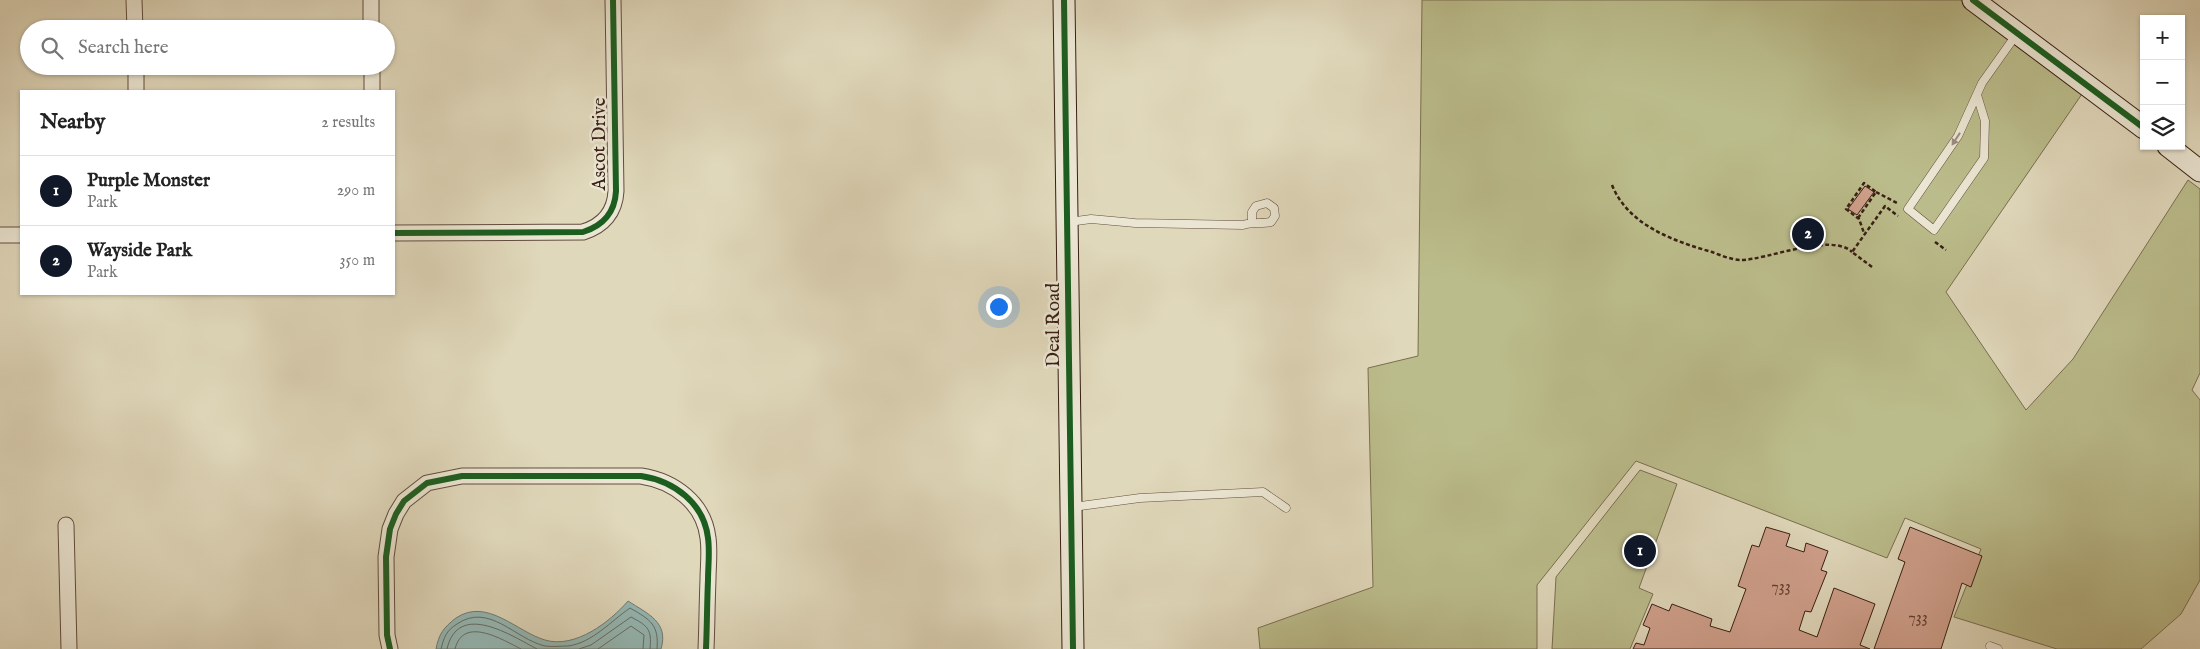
<!DOCTYPE html>
<html lang="en">
<head>
<meta charset="utf-8">
<style>
  body { margin:0; font-family:"IM FELL English",serif; background:#f6f6f6; color:#222 }
  .controls { position:absolute; right:15px; top:15px; display:grid; overflow:hidden; border-radius:0px; box-shadow:0 1px 4px #0004 }
  .controls button { width:45px; height:45px; display:grid; place-items:center; padding:0; border:0; border-bottom:1px solid #e0e0e0; background:#fff; color:#222; font:25px sans-serif }
  .you { position:absolute; left:998px; top:306px; width:18px; height:18px; margin:-12px; border:4px solid #fff; border-radius:50%; background:#1a73e8; box-shadow:0 0 0 8px #1a73e833 }
  .badge { display:grid; place-items:center; width:32px; height:32px; border-radius:50%; background:#111827; color:#fff; font-size:16px; font-weight:700 }
  .pin { position:absolute; translate:-50% -50%; border:2px solid #fff; box-shadow:0 1px 5px #0006 }
  .list { margin:0; padding:0; list-style:none }
  h2 { display:flex; justify-content:space-between; align-items:center; height:65px; margin:0; padding:0 20px; font-size:21px }
  h2 small { font-size:16px; font-weight:400; color:#767676 }
  .list li { display:grid; grid-template-columns:32px 1fr auto; gap:15px; align-items:center; box-sizing:border-box; height:70px; padding:0 20px; border-top:1px solid #e0e0e0 }
  .list b { display:block; font-size:19px; white-space:nowrap }
  .list p { margin:0; font-size:16px; white-space:nowrap; color:#767676 }
  .list em { font-size:16px; font-style:normal; color:#767676 }
  .icon { flex:none; width:28px; height:28px; fill:none; stroke:currentColor; stroke-width:2; stroke-linecap:round; stroke-linejoin:round }
  .map { position:relative; flex:none; width:2200px; height:649px; overflow:hidden }
  .search { position:absolute; background:#fff; box-shadow:0 1px 4px #0004; left:20px; top:20px; width:375px; height:55px; display:flex; align-items:center; gap:12px; box-sizing:border-box; padding:0 18px; border-radius:28px; color:#767676; font-size:19px }
  .panel { position:absolute; background:#fff; box-shadow:0 1px 4px #0004; left:20px; top:90px; width:375px; height:205px; border-radius:0px }
  .map>svg:first-child { display:block }
  .green { fill:#bbbc8b; stroke:#7a6e50 }
  .water { fill:#95b9b6; stroke:#707b75 }
  .lines { fill:none; stroke-linecap:round; stroke-linejoin:round }
  .shore { stroke:#666c65; stroke-width:1 }
  .building { fill:#d0a08c; stroke:#381f14 }
  .lane-casing { stroke:#624d3e; stroke-width:9 }
  .street-casing { stroke:#624d3e; stroke-width:17 }
  .secondary-casing { stroke:#381f14; stroke-width:23 }
  .path { stroke:#381f14; stroke-width:2.5; stroke-dasharray:4 2.5; stroke-linecap:butt }
  .lane { stroke:#ebe6d3; stroke-width:8 }
  .street { stroke:#ebe6d3; stroke-width:15 }
  .secondary { stroke:#ebe6d3; stroke-width:21 }
  .cycleway-casing { stroke:#ebe6d3; stroke-width:9 }
  .cycleway { stroke:#1b5e20; stroke-width:6 }
  .oneway { fill:#9a8c7d }
  .labels { text-anchor:middle; dominant-baseline:central; stroke-width:5; stroke-linejoin:round; paint-order:stroke }
  .number-label { font-size:16px; fill:#5e3f32 }
  .street-label { font-size:19px; fill:#381f14; stroke:#ebe6d3 }
</style>
</head>
<body>
<div class="map">
<svg width="2200" height="649" viewBox="0 0 2200 649">
  <rect width="100%" height="100%" fill="#e0d8bb"/>
  <filter id="stains"><feTurbulence type="fractalNoise" baseFrequency=".004" numOctaves="4"/><feColorMatrix values="0 0 0 0 .2 0 0 0 0 .09 0 0 0 0 .02 0 0 0 .5 -.17"/></filter>
  <radialGradient id="worn" r=".72"><stop offset=".6" stop-color="#630" stop-opacity="0"/><stop offset="1" stop-color="#630" stop-opacity=".3"/></radialGradient>
  <path class="green" d="M1422,0h539l7,9 114,85 -136,198 80,118 47,-51 115,-179 12,9v184l-8,17 8,10v180l-19,34 -40,35h-84l-103,-32 27,-68 -76,-31 -18,40 -251,-97 -99,124v64h-277l-2,-21 115,-41 -5,-219 50,-12z
    M1640,470l37,14 -38,104 14,6 -23,55h-78l4,-72z"/>
  <path class="water" d="M628,601c20,13 41,21 33,48h-225c3,-15 7,-21 20,-31 31,-21 61,14 89,22 30,9 65,-18 83,-39z"/>
  <g class="lines">
    <path class="shore" d="M441,649c3,-12 5,-18 16,-25 32,-22 58,15 88,22 6,1 16,0 23,0 24,-3 43,-25 62,-38 21,12 29,17 27,41
      M447,649c11,-49 65,-13 90,0
      M455,649c8,-34 48,-9 66,0
      M579,649l12,-4 40,-28c17,9 21,12 19,32
      M598,649l33,-23 13,9 -1,14"/>
  </g>
  <path class="building" d="M1865,186l9,6 -17,23 -9,-6z
    M1766,527l24,7 -4,12 18,6 2,-9 22,8 -7,19 6,2 -16,40 -6,-1 -6,19 18,7 17,-49 41,16 -15,41 10,4h-237l3,-6 8,2 6,-17 -7,-3 9,-21 17,7 3,-7 40,15 -2,7 20,6 16,-43 -8,-3 14,-41 7,2z
    M1910,527l72,29 -11,31 -9,-4 -21,66h-67l31,-87 -7,-3z"/>
  <g class="lines">
    <defs>
      <path id="lane" d="M1977,95l8,26 -1,37 -50,72 -26,-21 50,-73 24,-53 34,-48
        M1069,222l22,-3 44,4 108,2c10,-3 18,-1 28,-3l4,-6 -1,-8 -7,-5 -11,3 -4,6v10
        M1073,507l67,-9 123,-6 23,16
        M1990,646l8,3"/>
      <path id="street" d="M134,0l1,29
        M371,0v29
        M136,66v25
        M372,66v25
        M394,233l189,-1c20,-6 32,-20 33,-41l-3,-191
        M0,235h21
        M66,525l3,124
        M390,649l-3,-14 -1,-78 4,-28 6,-15 8,-13 23,-18 35,-7h179c33,5 63,27 67,62 2,14 0,29 0,42 -1,23 -1,46 -2,69"/>
      <path id="secondary" d="M1064,0l9,649
        M1973,0l171,128
        M2168,146l32,25"/>
    </defs>
    <use href="#lane" class="lane-casing"/>
    <use href="#street" class="street-casing"/>
    <use href="#secondary" class="secondary-casing"/>
    <path class="path" d="M1612,185c16,40 61,56 100,67 8,3 20,8 29,8 25,0 91,-28 111,-8
      M1876,192l23,12
      M1858,218l18,-26 -12,-9 -18,26 13,10 5,14
      M1935,242l11,8
      M1872,267l-20,-15 33,-46 13,10"/>
    <use href="#lane" class="lane"/>
    <use href="#street" class="street"/>
    <use href="#secondary" class="secondary"/>
    <defs>
      <path id="cycleway" d="M1064,0l9,649
        M1973,0l171,128
        M394,233l189,-1c20,-6 32,-20 33,-41l-3,-191
        M390,649l-3,-14 -1,-78 4,-28 6,-15 8,-13 23,-18 35,-7h179c33,5 63,27 67,62 2,14 0,29 0,42 -1,23 -1,46 -2,69"/>
    </defs>
    <use href="#cycleway" class="cycleway-casing"/>
    <use href="#cycleway" class="cycleway"/>
  </g>
  <defs><path id="oneway-solid" d="M-6-.8H1V-3.2L6.5 0L1 3.2V.8H-6Z" transform="scale(1.25)"/></defs>
  <use class="oneway" href="#oneway-solid" transform="translate(1956 139) rotate(123)"/>
  <g class="labels">
    <g class="number-label">
      <text x="1781" y="587">733</text>
      <text x="1918" y="618">733</text>
    </g>
    <g class="street-label">
      <text transform="translate(600 144) rotate(-90)">Ascot Drive</text>
      <text transform="translate(1054 325) rotate(-90)">Deal Road</text>
    </g>
  </g>
  <rect width="100%" height="100%" filter="url(#stains)"/>
  <rect width="100%" height="100%" fill="url(#worn)"/>
</svg>
<div class="controls">
<button>+</button>
<button>−</button>
<button><svg class="icon" aria-label="layers" viewBox="0 0 24 24"><path d="M12 4l9 5-9 5-9-5zM3 14l9 5 9-5"/></svg></button>
</div>
<div class="you"></div>
<div class="pin badge" style="left:1640px;top:551px">1</div>
<div class="pin badge" style="left:1808px;top:234px">2</div>
<div class="search"><svg class="icon" aria-label="search" viewBox="0 0 24 24"><circle cx="10" cy="10" r="6"/><path d="M15 15l6 6"/></svg>Search here</div>
<section class="panel">
<h2>Nearby<small>2 results</small></h2>
<ul class="list">
<li><span class="badge">1</span><div><b>Purple Monster</b><p>Park</p></div><em>290 m</em></li>
<li><span class="badge">2</span><div><b>Wayside Park</b><p>Park</p></div><em>350 m</em></li>
</ul>
</section>
</div>
</body>
</html>
